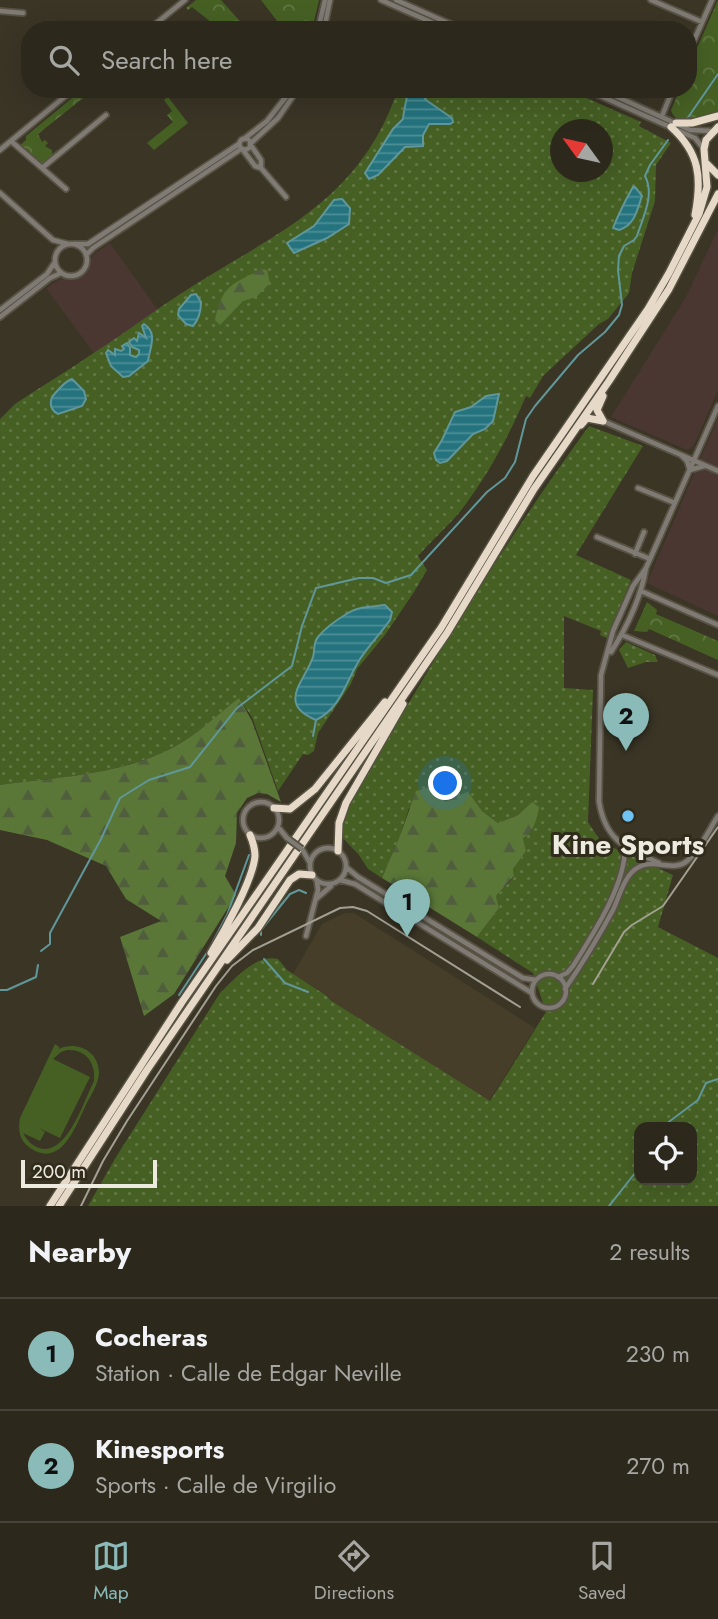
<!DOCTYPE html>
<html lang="en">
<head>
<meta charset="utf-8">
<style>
  body { margin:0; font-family:Jost,sans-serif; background:#383429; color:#f1f3f6 }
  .controls { position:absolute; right:21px; bottom:21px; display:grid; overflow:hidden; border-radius:14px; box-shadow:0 7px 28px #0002 }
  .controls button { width:63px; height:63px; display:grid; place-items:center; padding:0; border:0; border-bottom:2px solid #48443b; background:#2c281c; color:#f1f3f6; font:35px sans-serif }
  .compass { position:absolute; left:550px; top:119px; width:63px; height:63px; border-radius:50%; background:#2c281c; box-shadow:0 7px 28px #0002; rotate:303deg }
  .scale { position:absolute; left:21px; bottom:18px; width:136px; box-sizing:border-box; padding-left:7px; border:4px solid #edeae0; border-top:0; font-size:19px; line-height:24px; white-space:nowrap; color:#edeae0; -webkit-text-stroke:5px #302b1b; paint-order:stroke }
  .you { position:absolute; left:446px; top:784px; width:24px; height:24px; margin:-18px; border:5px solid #fff; border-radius:50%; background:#1a73e8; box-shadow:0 0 0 10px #1a73e833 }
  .badge { display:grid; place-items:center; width:46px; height:46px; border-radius:50%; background:#8bbbb9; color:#111; font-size:23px; font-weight:700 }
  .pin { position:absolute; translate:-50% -58px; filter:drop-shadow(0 2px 4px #0008) }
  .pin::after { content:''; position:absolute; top:37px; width:24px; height:21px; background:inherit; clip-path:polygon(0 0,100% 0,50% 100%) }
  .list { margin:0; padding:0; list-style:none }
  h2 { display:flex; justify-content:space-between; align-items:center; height:91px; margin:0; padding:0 28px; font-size:30px }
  h2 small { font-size:23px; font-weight:400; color:#a6a6a3 }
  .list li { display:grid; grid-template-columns:46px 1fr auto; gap:21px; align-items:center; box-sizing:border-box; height:112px; padding:0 28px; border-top:2px solid #48443b }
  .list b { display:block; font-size:26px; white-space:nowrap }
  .list p { margin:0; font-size:23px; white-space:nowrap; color:#a6a6a3 }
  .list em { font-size:23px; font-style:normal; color:#a6a6a3 }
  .icon { flex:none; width:38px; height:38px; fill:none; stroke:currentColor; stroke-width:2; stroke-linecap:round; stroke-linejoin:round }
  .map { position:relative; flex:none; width:718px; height:1206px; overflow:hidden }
  .search { position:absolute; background:#2c281c; box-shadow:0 7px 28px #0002; left:21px; right:21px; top:21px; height:77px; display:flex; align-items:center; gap:18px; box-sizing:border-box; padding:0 24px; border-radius:28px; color:#a6a6a3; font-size:26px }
  .sheet { height:315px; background:#2c281c }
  nav { display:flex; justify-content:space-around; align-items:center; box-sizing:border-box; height:98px; border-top:2px solid #48443b; background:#2c281c; font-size:19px; color:#a6a6a3 }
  nav a { display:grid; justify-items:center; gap:4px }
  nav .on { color:#8bbbb9 }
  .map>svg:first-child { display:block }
  .commercial { fill:#4b3732 }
  .built { fill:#463e29 }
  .grass { fill:url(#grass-dots); fill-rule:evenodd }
  .forest { fill:url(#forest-firs) }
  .park { fill:url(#park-crowns) }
  .pitch { fill:#466024; fill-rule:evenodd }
  .water { fill:url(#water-rules); stroke:#60979b; stroke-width:2 }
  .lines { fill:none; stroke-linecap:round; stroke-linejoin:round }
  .stream { stroke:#60979b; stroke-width:2 }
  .minor-casing { stroke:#575243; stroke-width:8 }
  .highway-casing { stroke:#575243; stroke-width:10 }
  .minor { stroke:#7f7a73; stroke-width:4.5 }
  .highway { stroke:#e6d9c8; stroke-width:7 }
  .tram { stroke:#a3a093; stroke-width:2 }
  .minor-bridge-casing { stroke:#575243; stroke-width:8; stroke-linecap:butt }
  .minor-bridge { stroke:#7f7a73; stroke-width:4.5 }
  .poi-dot { fill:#6fc2f4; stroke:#302b1b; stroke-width:2.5 }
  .labels { text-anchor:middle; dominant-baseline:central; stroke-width:6; stroke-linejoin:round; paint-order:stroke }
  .poi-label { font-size:28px; font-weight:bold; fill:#edeae0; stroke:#302b1b }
</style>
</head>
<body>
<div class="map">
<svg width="718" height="1206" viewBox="0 0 718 1206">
  <defs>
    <pattern id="grass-dots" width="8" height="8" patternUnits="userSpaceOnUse" patternTransform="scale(1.75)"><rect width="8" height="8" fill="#466024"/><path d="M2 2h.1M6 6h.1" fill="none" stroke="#617744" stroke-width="1.8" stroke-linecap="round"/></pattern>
    <pattern id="forest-firs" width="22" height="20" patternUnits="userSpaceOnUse" patternTransform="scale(1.75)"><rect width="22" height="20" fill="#5a7738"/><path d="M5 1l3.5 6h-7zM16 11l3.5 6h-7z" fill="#505e3e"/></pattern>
    <pattern id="park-crowns" width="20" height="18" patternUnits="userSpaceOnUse" patternTransform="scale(1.75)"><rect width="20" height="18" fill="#466024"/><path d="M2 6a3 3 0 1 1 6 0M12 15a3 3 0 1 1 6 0" fill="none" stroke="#617744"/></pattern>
    <pattern id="water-rules" width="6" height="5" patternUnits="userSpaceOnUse" patternTransform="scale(1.75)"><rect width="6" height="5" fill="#24737e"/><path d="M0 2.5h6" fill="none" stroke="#4f8e96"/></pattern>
  </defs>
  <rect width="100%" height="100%" fill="#3a3525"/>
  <path class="commercial" d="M718,229v161l-25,57 -6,3 -76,-33 75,-120z
    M110,243l48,67 -64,43 -48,-65 16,-10h10l10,-3 12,-21z
    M718,418v198l-71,-33z"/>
  <path class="built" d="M345,913h9l181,115 -46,73 -159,-101 -2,-4 -35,-22 29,-50z"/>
  <path class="grass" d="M398,89h168l75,33 -2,4 32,17 -15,22 -1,36 -23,72 -3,20 -21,26 -9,5 -56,52 -13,22 -4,-2c-18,42 -39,81 -67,117 -13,15 -28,28 -41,43l9,14 -13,22 -29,43 -28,34 -6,15 -33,49 -4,18 -6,4 -5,-1 -25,37 -26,-74 -13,-18c-21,15 -42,36 -65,48 -53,28 -116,30 -174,38v-366l15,-15c27,-18 54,-34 80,-52 32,-20 61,-43 93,-63 91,-58 172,-88 210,-200zM560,130h42v42h-42z
    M589,426l54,20 -67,109 55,25 -24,58 -7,-3 1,-4 -37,-15v72l29,2 -5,132 13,20 72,33 -15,52 60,31v248h-630l28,-49 104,-164c15,-14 35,-39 58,-34l9,11 40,26 3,4 160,101 56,-89 -13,-39 -56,-36 22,-29 -3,-12 18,-19 -1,-8 13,-18 -3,-13 9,-36 -14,13 -20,8 -16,-12 -14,-18c-10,1 -13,6 -22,9 -12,3 -25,4 -37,6l-8,25 -19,45 -14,-9 -9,-14 -18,-19 4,-22 10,-18c72,-127 148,-252 234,-370zM639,1127h53v53h-53z
    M626,642l29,13 3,7h-12l-18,6 -9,-18z"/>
  <path class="forest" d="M262,269l5,1 3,13 -14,14 -13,4 -23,24 -5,-5c7,-35 17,-36 47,-51z
    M239,698l13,23 29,81 -14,-8 -9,-1 -11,5 -10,15 -1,30 -11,33 11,19 -62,99 -30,22 -24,-79 41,-16 -35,-22 -20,-33 -59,-26 -47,-10v-45c57,-8 122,-10 174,-38 23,-12 44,-33 65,-49z
    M444,783l2,9 -2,10c9,-2 14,-8 24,-10l14,19 16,12 20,-8 14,-13 7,5c-2,11 -5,25 -16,31l3,13 -13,18 1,7 -18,20 3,12 -22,29 -95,-59 19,-45 15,-42z"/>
  <path class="park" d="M196,0h25l26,29 -26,1 -29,-23 -4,3 -2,-2z
    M261,0h58l-7,30h-28z
    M718,0v113c-15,5 -41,17 -47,-3l9,-21h8v-20z
    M83,89l9,2 -54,43 4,8 3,-2 3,3 -3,3 7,4v4l7,-5 3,3 -18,15 -25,-21 7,-6v-4z
    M168,97l20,26 -34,27 -7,-7 26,-21 -6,-7 5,-4 -8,-11z
    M647,602l10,8 -1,4 62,27v19l-69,-31 -2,3 -13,-1z"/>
  <path class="pitch" d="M55,1044l4,3v2c17,-8 39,1 40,23 0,12 -9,24 -14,35 -10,21 -25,63 -56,40 -10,-7 -11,-18 -9,-29zM67,1050c19,-1 29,13 27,31 -10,19 -27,76 -55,67 -8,-3 -12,-8 -16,-15l17,8 5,-9 -6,-4 21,10 30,-61 -37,-18 8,-7z"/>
  <path class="water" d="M408,89h12l6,11 26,18 1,4 -3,2h-21l-6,11v11l-18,1 -27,28 -9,4 -4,-6 28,-44 10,-10c1,-11 4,-19 5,-30z
    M633,187h2l7,9c-5,14 -7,29 -23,34l-6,-2c6,-15 12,-27 20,-41z
    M342,199l8,9 -1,16 -22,14 -33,15 -7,-10 27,-17 20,-26z
    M196,294l5,8c0,9 -2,17 -8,24l-7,-2 -8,-9 1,-6 12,-14z
    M144,324c14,9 6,23 4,37l-19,15 -6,1 -12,-11 -5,-13 2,-3 7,5v-6l6,2 3,-2 -2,-3 5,-3 3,5v7l6,2 3,-3v-4l-7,-3 -3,-5 5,-4 3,3 2,-8 7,5 -4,-12z
    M72,379l12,12 2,8 -4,7 -24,8c-7,-4 -9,-9 -6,-17 5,-6 13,-16 20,-18z
    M499,394l-6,27 -8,8 -12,5 -26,27 -7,2 -4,-3 -2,-7 8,-13 13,-28 16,-5 15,-11z
    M385,605l7,7 -2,8c-9,13 -21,25 -30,39 -14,22 -19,49 -44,61 -40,-16 -11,-39 -3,-63 2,-7 0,-14 5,-20 8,-10 20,-18 30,-24 11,-7 25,-6 37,-8z"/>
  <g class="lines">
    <path class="stream" d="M689,116l29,-42
      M313,736l3,-16
      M261,935v-5l29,-36 9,-4 7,3
      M41,951l9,-7v-11l51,-94 19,-41 29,-18 41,-13 47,-59 55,-42 10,-40 14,-38 43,-10h14l13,5 25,-8 76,-83 18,-14 10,-16 11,-43 9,-13 43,-51 27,-23 14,-17 3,-10 -4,-35 1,-14 5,-10 10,-6 3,-4c6,-19 18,-41 8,-60l5,-11 18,-25
      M264,959l21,24 23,9
      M0,990h7l29,-13 2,-12
      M179,995l29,-44 19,-36 22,-60
      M662,1127l36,-27 8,-17 12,-4
      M609,1206l30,-38"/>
    <defs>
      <path id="minor" d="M381,0l68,30
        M396,0l68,30
        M651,0l51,22
        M0,11l23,2
        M148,30l37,-30
        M318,30l7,-30
        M324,30l6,-30
        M688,54l24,-54
        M585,89l101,45 9,4 9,11
        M600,89l90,41 22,1
        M662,116l11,-27
        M239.5 144a5.5 5.5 0 1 1 11 0a5.5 5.5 0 1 1-11 0Z
        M244,139l23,-18 25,-32
        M11,141l55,48
        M0,150l74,-61
        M243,150l12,16 6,2v-8l-11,-16 28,-26 20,-29
        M42,168l64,-53
        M261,168l25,29
        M0,193l53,47 15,4
        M74,244h14l151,-100
        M55 260a16 16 0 1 1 32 0a16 16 0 1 1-32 0Z
        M86,255l7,-7 148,-99
        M0,310l47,-36 8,-12
        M0,317l50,-39 11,-5
        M603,421l115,50
        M681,455l6,6 3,9 14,-4
        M638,488l37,15
        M597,537l53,22
        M635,554l9,-22
        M646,568l-13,18 -20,45 -12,44 -2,126c6,40 27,47 60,62
        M641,591l77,34
        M622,635l96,40
        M611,652c16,-25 30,-55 35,-84l72,-162
        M243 820a18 18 0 1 1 36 0a18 18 0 1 1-36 0Z
        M278,827l9,11
        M310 866a18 18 0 1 1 36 0a18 18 0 1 1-36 0Z
        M302,849l8,14
        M346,867l12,10 165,101 13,2
        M340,880l15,4 177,109
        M316,899l15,-13
        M306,936l12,-46 -1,-9
        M532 991a17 17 0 1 1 34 0a17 17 0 1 1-34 0Z
        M558,977l9,-4 6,-7c20,-32 52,-80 52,-118
        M565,989c17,-25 33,-51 48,-79 6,-12 9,-28 19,-38 19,-18 40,2 55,-11 13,-11 22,-31 31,-45"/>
      <path id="highway" d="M676,123h16l26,-7
        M671,127c29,26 31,51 24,88
        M707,164l11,11
        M603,421l-6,-11 6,-14
        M581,425l6,-7 16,3
        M274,808l16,1 25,-20 70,-87
        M338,851l1,-28 7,-20 57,-99
        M211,953c13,-21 42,-73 44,-97 0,-7 -2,-14 -5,-21
        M227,960l31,-32 32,-48 9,-6 13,1
        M50,1206l132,-204 259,-374 92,-152 115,-167 21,-36 30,-59 8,-27 -3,-38 2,-9 12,-13
        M59,1206l88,-136 300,-437 87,-144 75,-108 60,-92 49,-95"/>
    </defs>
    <use href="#minor" class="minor-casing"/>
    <use href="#highway" class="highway-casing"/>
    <use href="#minor" class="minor"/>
    <use href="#highway" class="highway"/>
    <path class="tram" d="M593,984l31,-52 8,-7 31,-19 55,-79
      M81,1206l22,-45 24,-40 89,-135 16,-20 21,-16 87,-42 13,-1 14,4 153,96"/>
    <defs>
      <path id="minor-bridge" d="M287,838l15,11"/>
    </defs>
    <use href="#minor-bridge" class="minor-bridge-casing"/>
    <use href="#minor-bridge" class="minor-bridge"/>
  </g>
  <circle class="poi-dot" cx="628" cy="816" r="7"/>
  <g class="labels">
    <g class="poi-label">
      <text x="628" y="844">Kine Sports</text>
    </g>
  </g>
</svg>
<div class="controls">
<button><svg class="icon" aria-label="locate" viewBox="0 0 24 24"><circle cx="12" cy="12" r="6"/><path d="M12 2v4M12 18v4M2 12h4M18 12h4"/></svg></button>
</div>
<svg class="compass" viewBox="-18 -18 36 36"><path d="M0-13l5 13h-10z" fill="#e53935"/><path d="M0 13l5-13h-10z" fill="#a6a6a3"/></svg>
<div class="scale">200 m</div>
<div class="you"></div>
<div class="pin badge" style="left:407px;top:937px">1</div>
<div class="pin badge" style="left:626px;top:751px">2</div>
<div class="search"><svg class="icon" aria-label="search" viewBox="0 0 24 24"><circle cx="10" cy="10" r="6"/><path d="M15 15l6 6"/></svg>Search here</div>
</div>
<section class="sheet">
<h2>Nearby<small>2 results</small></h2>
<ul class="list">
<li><span class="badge">1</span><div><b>Cocheras</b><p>Station · Calle de Edgar Neville</p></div><em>230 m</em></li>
<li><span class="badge">2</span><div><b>Kinesports</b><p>Sports · Calle de Virgilio</p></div><em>270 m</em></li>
</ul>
</section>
<nav>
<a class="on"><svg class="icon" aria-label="map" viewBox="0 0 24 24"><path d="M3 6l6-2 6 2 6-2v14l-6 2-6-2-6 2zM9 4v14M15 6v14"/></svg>Map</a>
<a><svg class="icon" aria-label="directions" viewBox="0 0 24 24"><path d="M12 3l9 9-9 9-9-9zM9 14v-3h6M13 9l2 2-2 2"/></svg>Directions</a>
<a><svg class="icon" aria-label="saved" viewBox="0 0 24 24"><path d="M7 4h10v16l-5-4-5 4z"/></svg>Saved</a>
</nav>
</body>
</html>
